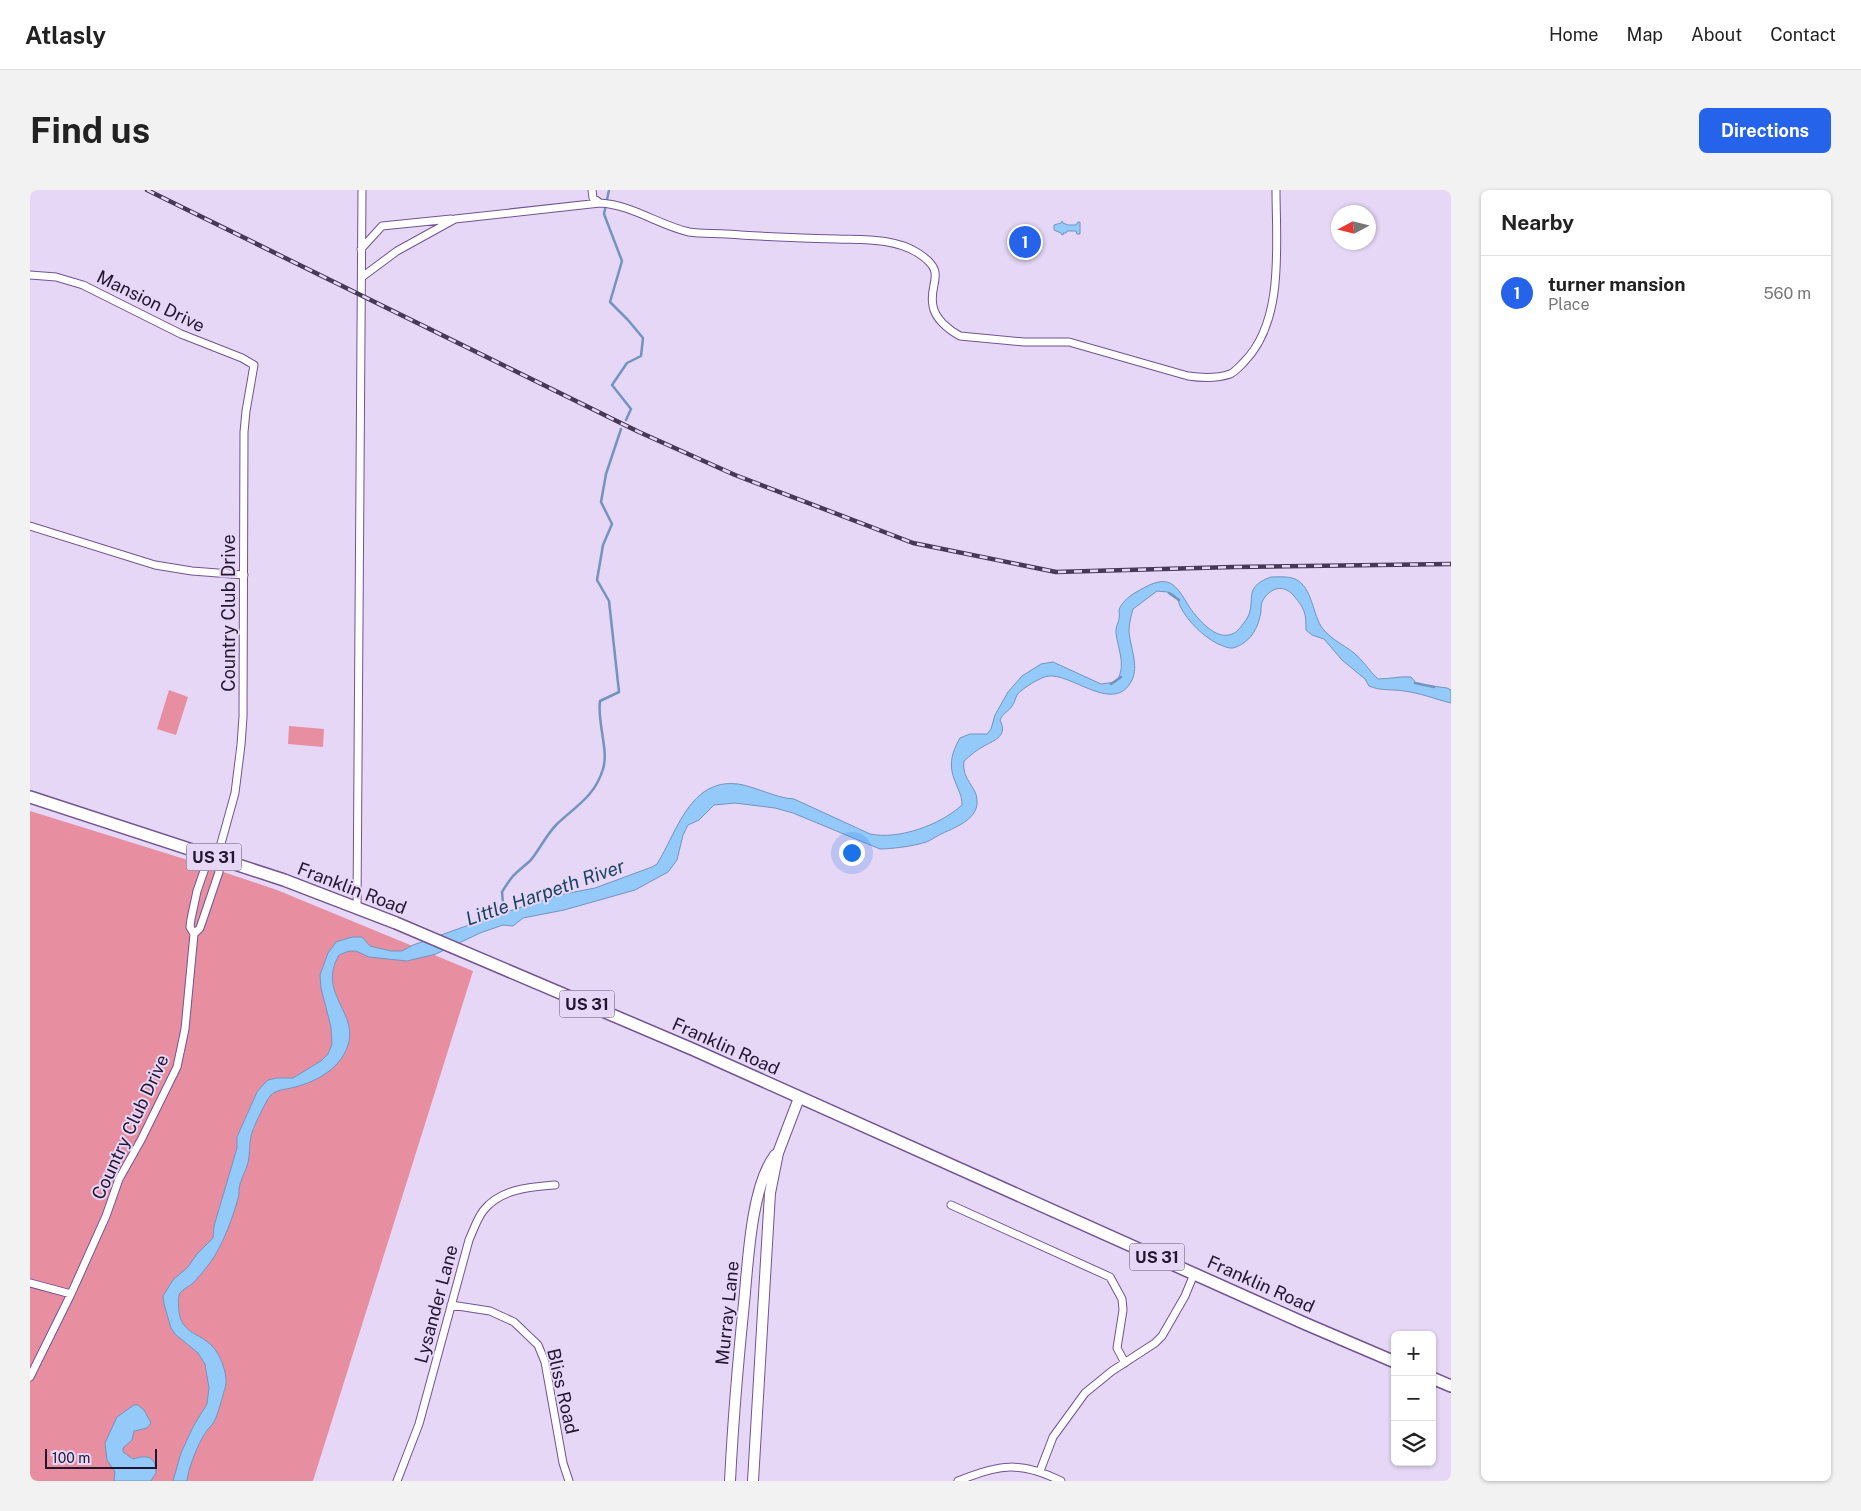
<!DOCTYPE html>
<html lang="en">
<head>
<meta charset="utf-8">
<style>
  body { margin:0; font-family:"Public Sans",sans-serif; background:#f2f2f2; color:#222 }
  .controls { position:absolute; right:15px; bottom:15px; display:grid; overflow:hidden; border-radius:8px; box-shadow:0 1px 4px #0004 }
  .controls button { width:45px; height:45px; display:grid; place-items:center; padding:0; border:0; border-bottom:1px solid #e0e0e0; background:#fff; color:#222; font:25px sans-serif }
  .compass { position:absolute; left:1301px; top:15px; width:45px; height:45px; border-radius:50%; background:#fff; box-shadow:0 1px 4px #0004; rotate:263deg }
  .scale { position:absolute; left:15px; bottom:12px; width:112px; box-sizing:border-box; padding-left:5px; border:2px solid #241631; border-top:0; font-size:14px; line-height:18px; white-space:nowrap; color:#241631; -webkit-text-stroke:4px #e5d7f5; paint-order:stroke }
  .you { position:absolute; left:821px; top:662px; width:18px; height:18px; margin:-12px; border:4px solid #fff; border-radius:50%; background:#1a73e8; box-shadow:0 0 0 8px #1a73e833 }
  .badge { display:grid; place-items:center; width:32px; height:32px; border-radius:50%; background:#2563eb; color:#fff; font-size:16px; font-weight:700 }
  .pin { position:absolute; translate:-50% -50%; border:2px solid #fff; box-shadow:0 1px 5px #0006 }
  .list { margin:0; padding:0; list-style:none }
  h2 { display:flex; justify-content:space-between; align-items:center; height:65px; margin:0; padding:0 20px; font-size:21px }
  h2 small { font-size:16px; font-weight:400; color:#767676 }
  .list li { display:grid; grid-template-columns:32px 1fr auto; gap:15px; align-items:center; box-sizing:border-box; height:75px; padding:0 20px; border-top:1px solid #e0e0e0 }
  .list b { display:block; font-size:19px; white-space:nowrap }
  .list p { margin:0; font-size:16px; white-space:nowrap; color:#767676 }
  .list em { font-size:16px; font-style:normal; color:#767676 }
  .icon { flex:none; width:28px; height:28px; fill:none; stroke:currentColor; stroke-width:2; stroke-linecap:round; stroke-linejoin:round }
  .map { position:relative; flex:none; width:1421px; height:1291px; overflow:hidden; border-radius:8px }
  header { display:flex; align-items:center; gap:30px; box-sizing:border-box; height:70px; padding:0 25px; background:#fff; border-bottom:1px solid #e0e0e0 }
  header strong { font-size:24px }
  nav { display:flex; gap:28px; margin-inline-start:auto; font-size:18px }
  .intro { display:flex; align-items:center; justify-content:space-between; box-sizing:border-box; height:120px; padding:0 30px }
  h1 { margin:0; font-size:35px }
  .button { padding:12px 22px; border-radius:8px; background:#2563eb; color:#fff; font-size:18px; font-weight:700 }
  main { display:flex; gap:30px; padding:0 30px }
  aside { flex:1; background:#fff; border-radius:8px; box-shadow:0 1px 4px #0004 }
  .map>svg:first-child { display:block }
  .green { fill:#e78ea1 }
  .water { fill:#94cafa; stroke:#7294be }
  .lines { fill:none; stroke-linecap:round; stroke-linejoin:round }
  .stream { stroke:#7294be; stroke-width:2.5 }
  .street-casing { stroke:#735393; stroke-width:9 }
  .secondary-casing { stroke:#735393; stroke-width:12 }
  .primary-casing { stroke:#735393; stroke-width:14 }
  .street { stroke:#fff; stroke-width:7 }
  .secondary { stroke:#fff; stroke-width:10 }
  .primary { stroke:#fff; stroke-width:11 }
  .rail-casing { stroke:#473955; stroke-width:4.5 }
  .rail { stroke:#e5d7f5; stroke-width:2.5; stroke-dasharray:8; stroke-linecap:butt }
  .labels { text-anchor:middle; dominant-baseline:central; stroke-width:4; stroke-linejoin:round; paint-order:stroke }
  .shield { fill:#e5d7f5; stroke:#5e506c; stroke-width:1 }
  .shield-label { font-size:16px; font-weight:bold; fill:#241631 }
  .street-label { font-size:18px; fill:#241631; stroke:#e5d7f5 }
  .water-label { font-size:19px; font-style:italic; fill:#1b4262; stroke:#e5d7f5 }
</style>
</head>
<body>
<header>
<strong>Atlasly</strong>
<nav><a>Home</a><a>Map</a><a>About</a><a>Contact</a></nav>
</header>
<div class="intro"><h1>Find us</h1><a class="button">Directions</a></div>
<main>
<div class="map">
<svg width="1421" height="1291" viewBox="0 0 1421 1291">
  <rect width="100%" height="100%" fill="#e5d7f5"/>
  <path class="green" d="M139,500l19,7 -12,38 -19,-6z
    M259,536l35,3 -1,18 -35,-3z
    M0,621l161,50 86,29 196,81 -160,510h-283z"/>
  <path class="water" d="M1032,31l1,2 5,2h8l2,-3h2v12h-3l-1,-3h-9l-1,2h-3l1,1 -2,1 -1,-2 -7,-3v-5l7,-2z
    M1241,387c7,0 17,-1 24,2 18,8 17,36 28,50 9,11 21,16 31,24 9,7 15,18 24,26 12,0 21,-3 33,-2l6,7 30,4 4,2v13c-16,-4 -31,-10 -47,-12 -12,-2 -24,0 -35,-5l-4,-7 -23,-19 -18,-21 -12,-4 -6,-5c0,-17 -1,-21 -12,-34 -10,-12 -23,-9 -31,4 -2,3 -2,7 -2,11 -2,15 -9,30 -25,36 -6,3 -12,-1 -18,-3 -15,-8 -30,-22 -38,-38 -2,-5 -2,-9 -8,-12 -4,-3 -10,-2 -15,-3l-24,18c-2,7 -4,15 -4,22 1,15 10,35 3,49 -17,35 -59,-6 -83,-4 -7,0 -28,13 -32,19 -2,4 -2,7 -5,11 -3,5 -9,7 -12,14 8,16 -5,20 -16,26 -8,4 -14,10 -20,15 -3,18 13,26 13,39 2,20 -24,28 -38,35 -4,2 -9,6 -13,7 -11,4 -35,7 -46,7l-87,-36 -18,-5 -40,-5 -21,2 -15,15 -11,5 -5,10 -6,25 -9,12 -33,18 -71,20 -41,8 -10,8 -10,-1 -23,8 -44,21 -29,7 -38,-4 -13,-6h-7l-10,4c-23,39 22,58 8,93 -9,23 -34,35 -56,40 -9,2 -18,2 -23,11 -4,6 -16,31 -17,37 -2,9 -1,18 -3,27 -2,7 -6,14 -8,21 -1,3 -1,7 -1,11 -5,18 -11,36 -20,53 -6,12 -17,26 -27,36 -4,3 -9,5 -12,9 -3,5 -1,13 -1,19 3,22 21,21 33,34 8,8 15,26 14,38 -1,5 -9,32 -11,36 -2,5 -7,8 -9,12 -8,11 -18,37 -19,49h-14l8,-28 12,-26 14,-23 2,-16 -4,-24 -7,-11 -23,-19 -4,-6 -7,-24 -1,-8 10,-16 15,-13 9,-13 16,-16 1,-12 23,-78v-11l20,-45 5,-6 6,-6 9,-2h16l28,-17 7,-7 4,-10 -1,-17 -10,-39 -1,-13 8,-22 8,-11 16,-5h10l8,9 21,5h11l11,-6 84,-30 62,-20 36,-7 57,-21 5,-3c20,-32 33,-86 81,-80 19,3 37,14 56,15l76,35c29,6 70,-9 92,-29 0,-10 -4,-15 -7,-24 -7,-16 -3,-29 5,-43l10,-4h17l4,-5 4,-14 13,-23 14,-16 19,-12 12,-2 48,22 15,-2c11,-16 2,-32 0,-49 -1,-8 5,-11 3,-23 3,-9 13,-16 21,-20 29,-17 35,-7 50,18 8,11 26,33 42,26 4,-1 8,-6 11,-10 18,-21 -5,-35 28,-47z
    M104,1215h4l6,5 7,13 -4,5 -13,3 -2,9 -9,8v4l10,7c13,-4 23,-4 23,14l-5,8h-37l1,-9 -8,-12 -2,-17 12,-26z"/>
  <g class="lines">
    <path class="stream" d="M579,0l-5,24 18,47 -12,41 18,18 15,18 -2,18 -14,7 -15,22 19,24 -5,11
      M1139,403l10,7
      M1385,493l19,4
      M1081,494l10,-7
      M474,724l-2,-22c3,-5 7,-11 11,-16 5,-5 11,-10 17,-15 10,-12 16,-26 27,-37 19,-18 38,-28 46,-55 6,-18 -6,-47 -3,-68l19,-9 -10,-91 -12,-21 6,-35 9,-21 -11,-22 5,-28 15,-45"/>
    <defs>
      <path id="street" d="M562,0l1,8 7,5c33,2 58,22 89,29 12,2 26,1 38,2 37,3 73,4 110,5 27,1 57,-1 81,14 31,20 10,29 15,53 2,13 16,24 27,30l64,6h45l119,34c14,2 28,3 42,-2 5,-2 10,-8 14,-12 41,-41 32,-119 32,-172
        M331,59l21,-23 69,-7
        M0,85l26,2 27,8 98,49 61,24 12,7 -8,46 -2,21 -1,285 -2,28 -6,48 -18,65 2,14 -19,56 -6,6 -4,-7 1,-8 6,-28 8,-23 12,-10
        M332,87l35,-26 58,-32 145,-16
        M0,336l125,39 37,6 52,4
        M327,718l5,-718
        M921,1015l159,72 12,22 1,11 -6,38 8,15
        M0,1093l41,11
        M421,1115l39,6 24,11 24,23 7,17 18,101 6,18
        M0,1187l41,-83 35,-78 13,-37 22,-39 36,-73 8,-38 9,-95
        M1010,1281l13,-34 32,-44 27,-22 43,-28 7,-7 23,-40 9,-22
        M367,1291l22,-57 50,-184c4,-9 8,-21 14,-29 17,-22 46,-24 72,-26
        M928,1291c41,-17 63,-20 103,0"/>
      <path id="secondary" d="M700,1291c3,-60 8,-119 14,-178 4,-41 7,-116 31,-148
        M723,1291l17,-288 8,-40 21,-55"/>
      <path id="primary" d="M0,607l254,83 112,43 296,126 614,275 89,38
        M1402,1188l19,8"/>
    </defs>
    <use href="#street" class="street-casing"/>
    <use href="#secondary" class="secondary-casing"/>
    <use href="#primary" class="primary-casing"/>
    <use href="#street" class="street"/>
    <use href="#secondary" class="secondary"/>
    <use href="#primary" class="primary"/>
    <defs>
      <path id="rail" d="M117,0l492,242 96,43 178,68 143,29 177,-5 218,-3"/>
    </defs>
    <use href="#rail" class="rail-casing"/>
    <use href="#rail" class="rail"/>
  </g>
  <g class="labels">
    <g class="shield">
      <rect x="156.5" y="653.5" width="55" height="27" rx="4"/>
      <rect x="529.5" y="800.5" width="55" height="27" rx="4"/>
      <rect x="1099.5" y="1053.5" width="55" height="27" rx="4"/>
    </g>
    <g class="shield-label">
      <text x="184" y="667">US 31</text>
      <text x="557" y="814">US 31</text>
      <text x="1127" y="1067">US 31</text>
    </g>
    <g class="street-label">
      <text transform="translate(121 111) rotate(26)">Mansion Drive</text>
      <text transform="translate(198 423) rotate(-90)">Country Club Drive</text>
      <text transform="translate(322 698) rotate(21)">Franklin Road</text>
      <text transform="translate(696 856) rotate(24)">Franklin Road</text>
      <text transform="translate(100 937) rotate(-65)">Country Club Drive</text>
      <text transform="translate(1231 1094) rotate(24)">Franklin Road</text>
      <text transform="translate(406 1114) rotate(-75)">Lysander Lane</text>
      <text transform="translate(697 1123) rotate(-84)">Murray Lane</text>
      <text transform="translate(533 1201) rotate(77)">Bliss Road</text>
    </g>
    <g class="water-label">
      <text transform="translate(515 702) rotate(-19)">Little Harpeth River</text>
    </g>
  </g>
</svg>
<div class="controls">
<button>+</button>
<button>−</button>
<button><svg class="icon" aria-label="layers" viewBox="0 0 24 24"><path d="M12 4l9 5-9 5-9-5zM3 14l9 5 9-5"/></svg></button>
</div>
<svg class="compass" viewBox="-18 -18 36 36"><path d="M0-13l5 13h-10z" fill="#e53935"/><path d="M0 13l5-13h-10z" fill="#767676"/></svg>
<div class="scale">100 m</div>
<div class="you"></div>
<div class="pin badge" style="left:995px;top:52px">1</div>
</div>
<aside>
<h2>Nearby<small></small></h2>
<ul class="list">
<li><span class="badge">1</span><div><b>turner mansion</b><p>Place</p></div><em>560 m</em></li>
</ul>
</aside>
</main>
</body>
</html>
